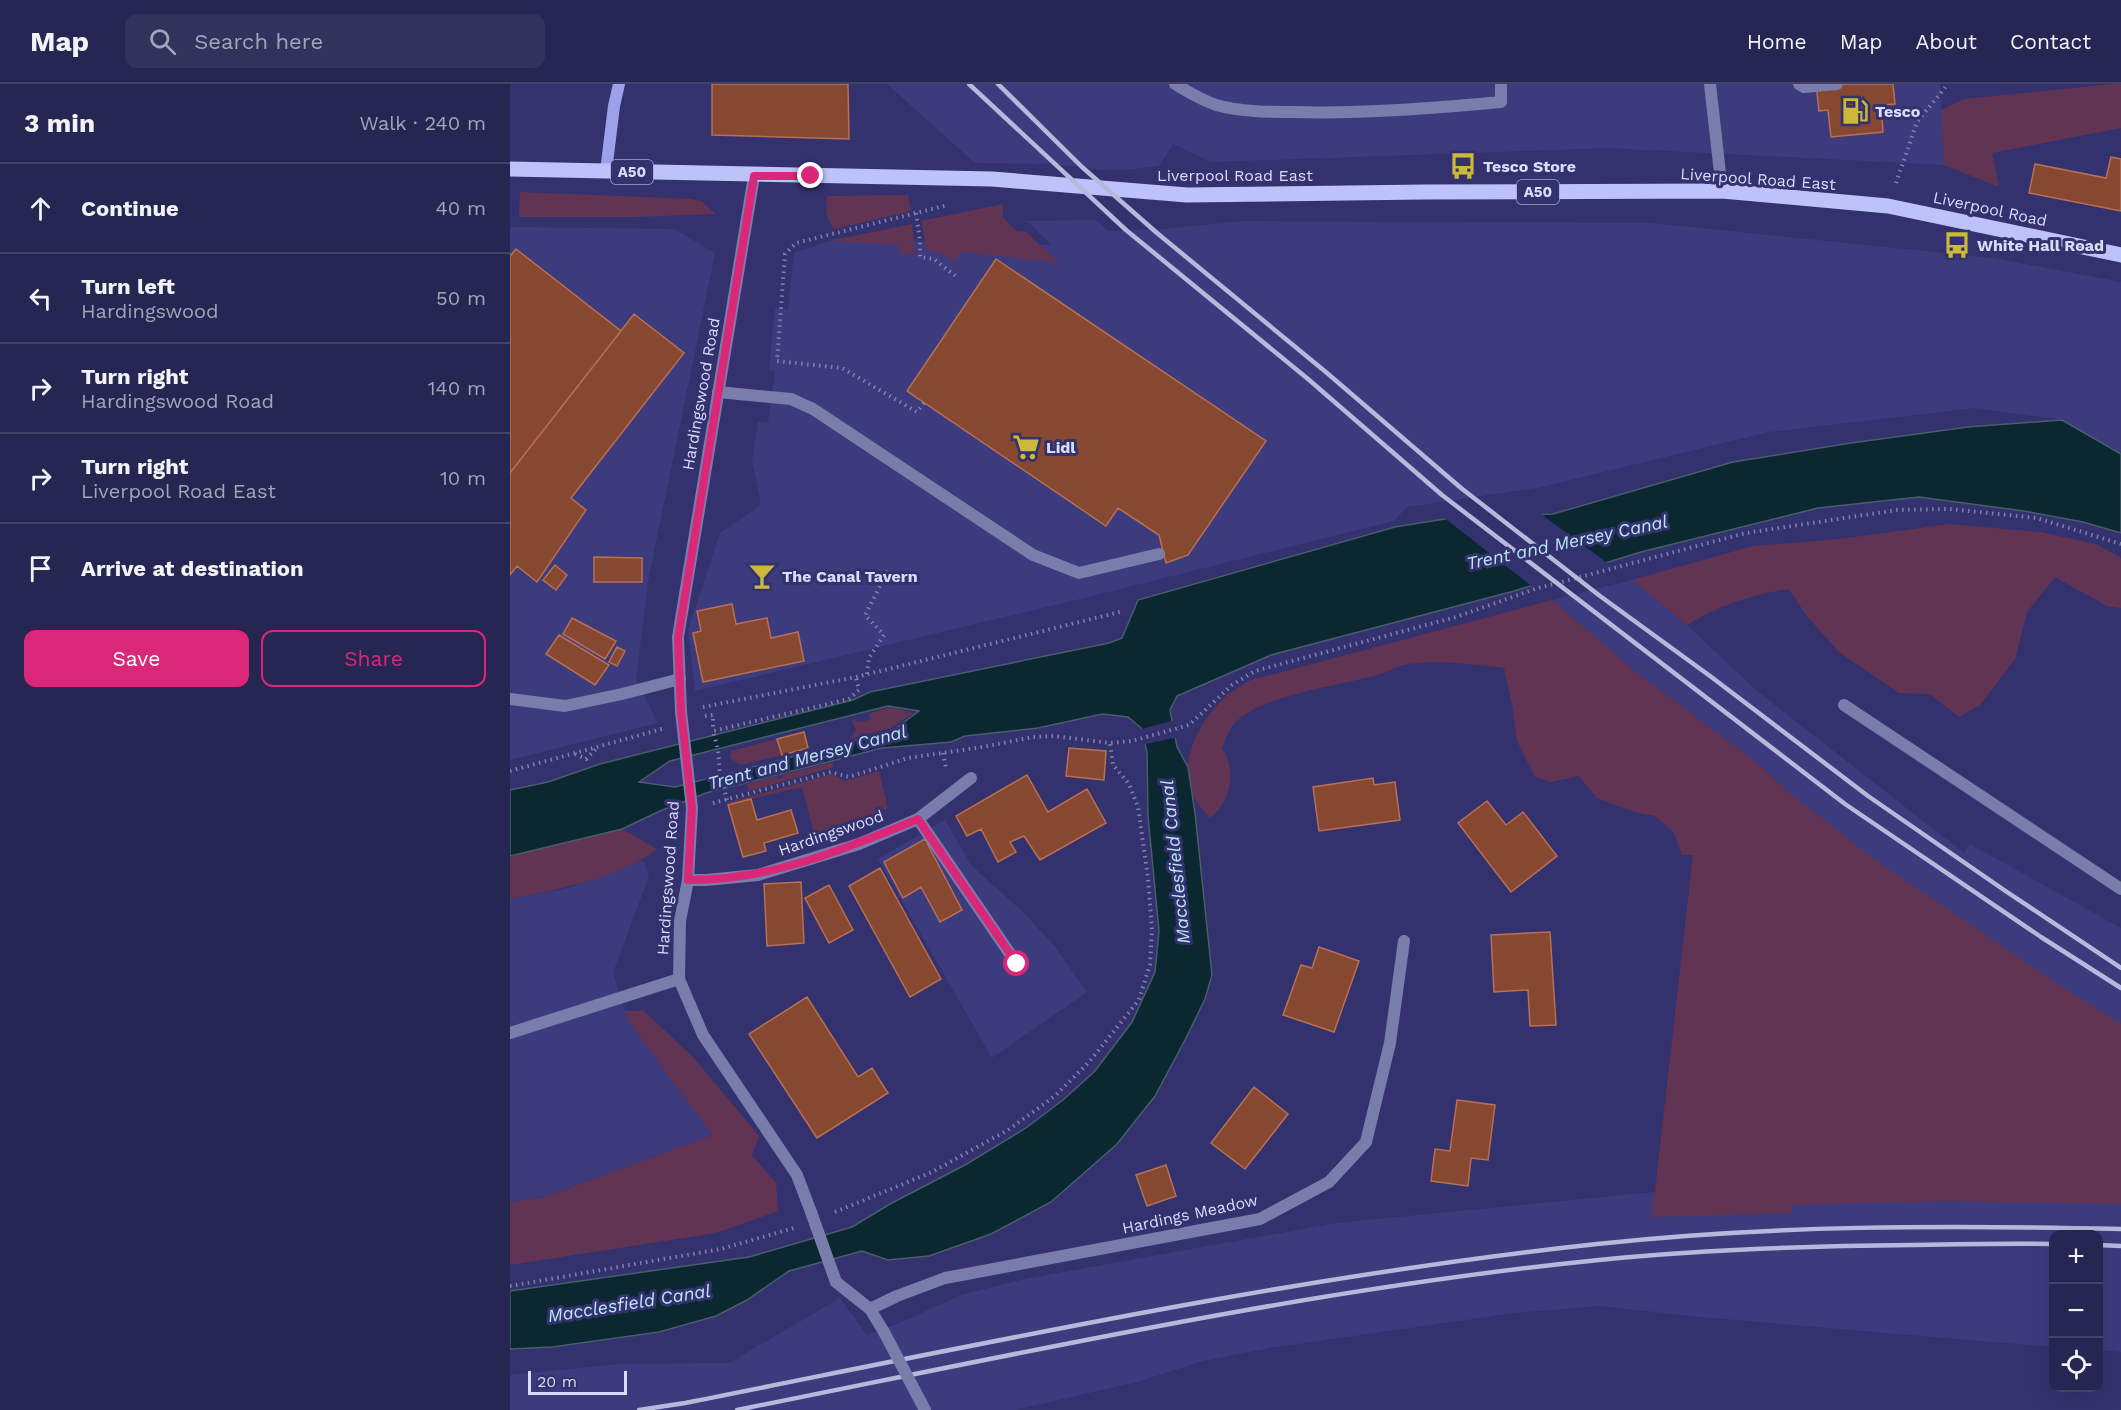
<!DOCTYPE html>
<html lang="en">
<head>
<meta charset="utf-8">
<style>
  body { margin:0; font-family:"Work Sans",sans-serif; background:#32325c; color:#f1f3f6 }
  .controls { position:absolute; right:18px; bottom:18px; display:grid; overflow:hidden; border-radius:12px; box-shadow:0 6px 24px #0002 }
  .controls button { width:54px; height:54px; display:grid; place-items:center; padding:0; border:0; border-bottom:2px solid #424369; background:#262652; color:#f1f3f6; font:30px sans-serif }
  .scale { position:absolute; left:18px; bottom:15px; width:99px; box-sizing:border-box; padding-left:6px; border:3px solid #d9dcfa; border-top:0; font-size:16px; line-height:21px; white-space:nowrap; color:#d9dcfa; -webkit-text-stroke:4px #33326e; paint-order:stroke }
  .stop { position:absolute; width:18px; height:18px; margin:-14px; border:4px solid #db2777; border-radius:50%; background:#fff }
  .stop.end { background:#db2777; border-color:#fff; box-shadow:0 2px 6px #0008 }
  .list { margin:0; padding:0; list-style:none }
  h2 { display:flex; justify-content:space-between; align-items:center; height:78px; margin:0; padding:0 24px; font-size:26px }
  h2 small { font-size:20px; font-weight:400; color:#a4a5b8 }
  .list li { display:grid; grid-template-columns:39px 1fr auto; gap:18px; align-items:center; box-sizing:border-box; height:90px; padding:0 24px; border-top:2px solid #424369 }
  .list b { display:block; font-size:22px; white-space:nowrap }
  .list p { margin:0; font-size:20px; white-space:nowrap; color:#a4a5b8 }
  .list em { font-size:20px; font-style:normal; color:#a4a5b8 }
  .actions { display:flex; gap:12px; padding:18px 24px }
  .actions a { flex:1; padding:14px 0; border:2px solid #db2777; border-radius:12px; text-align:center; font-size:21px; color:#db2777 }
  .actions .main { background:#db2777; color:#fff }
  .icon { flex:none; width:33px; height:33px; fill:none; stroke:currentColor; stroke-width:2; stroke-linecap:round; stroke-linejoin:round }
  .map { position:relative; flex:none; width:1611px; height:1326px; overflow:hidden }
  header { display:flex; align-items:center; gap:36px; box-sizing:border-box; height:84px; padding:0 30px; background:#262652; border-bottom:2px solid #424369 }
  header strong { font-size:28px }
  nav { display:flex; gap:33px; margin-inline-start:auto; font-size:21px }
  .search { width:420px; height:54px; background:#32325c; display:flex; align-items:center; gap:15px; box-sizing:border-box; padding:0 21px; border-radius:12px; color:#a4a5b8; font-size:22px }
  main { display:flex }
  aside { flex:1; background:#262652 }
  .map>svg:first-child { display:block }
  .built { fill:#3c3b7e }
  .green { fill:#623453 }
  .water { fill:#0b2730; stroke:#495d6d; stroke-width:1.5; fill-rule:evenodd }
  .pier { fill:#33326e }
  .building { fill:#874831; stroke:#b86f55; stroke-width:1.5 }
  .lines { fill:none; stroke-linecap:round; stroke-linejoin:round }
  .path { stroke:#8081af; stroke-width:4; stroke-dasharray:1.5 4.5; stroke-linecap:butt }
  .lane { stroke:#797dab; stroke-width:12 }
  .street { stroke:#797dab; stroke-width:12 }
  .secondary { stroke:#9ca1e9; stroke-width:12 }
  .primary { stroke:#bdc2f9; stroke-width:15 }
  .rail { stroke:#b6b8dc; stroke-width:4.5 }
  .street-bridge { stroke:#797dab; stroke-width:12 }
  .route { stroke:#db2777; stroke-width:8 }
  .labels { text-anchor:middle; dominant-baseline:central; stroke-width:6; stroke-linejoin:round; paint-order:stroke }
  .shield { fill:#33326e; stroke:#a7a9d0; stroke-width:1.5 }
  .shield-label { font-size:15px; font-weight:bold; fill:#d9dcfa }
  .poi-label { font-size:16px; font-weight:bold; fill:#d9dcfa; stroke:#33326e; text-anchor:start }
  .street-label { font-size:16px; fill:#d9dcfa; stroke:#33326e }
  .water-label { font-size:18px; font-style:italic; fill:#bbe7f6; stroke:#33326e }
</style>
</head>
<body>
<header>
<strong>Map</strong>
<div class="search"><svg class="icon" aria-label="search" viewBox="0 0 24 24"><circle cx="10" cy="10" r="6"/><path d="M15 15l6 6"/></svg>Search here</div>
<nav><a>Home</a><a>Map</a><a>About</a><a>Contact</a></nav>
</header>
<main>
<aside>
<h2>3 min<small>Walk · 240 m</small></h2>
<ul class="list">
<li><svg class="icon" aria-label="ahead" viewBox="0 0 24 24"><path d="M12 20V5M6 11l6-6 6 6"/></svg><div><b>Continue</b></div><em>40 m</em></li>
<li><svg class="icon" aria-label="left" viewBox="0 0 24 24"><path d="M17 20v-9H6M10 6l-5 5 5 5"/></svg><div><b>Turn left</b><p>Hardingswood</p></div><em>50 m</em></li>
<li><svg class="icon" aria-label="right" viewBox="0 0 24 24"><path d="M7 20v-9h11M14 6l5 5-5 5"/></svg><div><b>Turn right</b><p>Hardingswood Road</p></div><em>140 m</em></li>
<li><svg class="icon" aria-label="right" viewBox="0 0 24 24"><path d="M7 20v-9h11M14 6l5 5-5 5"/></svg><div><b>Turn right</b><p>Liverpool Road East</p></div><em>10 m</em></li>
<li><svg class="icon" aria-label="arrive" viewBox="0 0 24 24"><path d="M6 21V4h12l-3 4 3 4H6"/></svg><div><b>Arrive at destination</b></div></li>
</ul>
<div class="actions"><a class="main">Save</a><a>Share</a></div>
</aside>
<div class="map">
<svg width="1611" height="1326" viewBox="0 0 1611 1326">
  <rect width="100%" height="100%" fill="#33326e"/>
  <path class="built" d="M377,0h1053l4,81 -336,-17 -398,14 -37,-18 -14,22 -32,4h-23l-50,-6 -79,-1z
    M586,136l12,11 56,-2 79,-8 409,2 341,35 128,24v172l-59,-34 -87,-12 -206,24 -232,56 -130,19 -13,14 -314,78 -385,92 -7,-61 32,-97 41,-28 -9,-45 6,-38h10l7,-50 -6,-2 6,-61 13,1 6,-57 44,-15 214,7 -25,-24z
    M0,143l164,2 41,24 -67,329 -12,98 22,43 -148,37z
    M1122,496l55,45 70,66 207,162 6,-9 151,84v189l-331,-324 -35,-32 -120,-90 -83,-71z
    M435,736l26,45 54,49 31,34 31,44 -95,66 -114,-199z
    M133,776l6,16 -36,97 15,47 84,115 -169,62 -33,5v-303l58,-11z
    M1611,1087v181l-22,-2 -1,-116h-44l-1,113 -353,-30 -100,-11 -85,7 -245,35 -67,13 -66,21 -122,28h-505v-35l109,-11 110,-1 111,-65 27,37 35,-13 59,-27 64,-16 311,-56 318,-31z"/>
  <path class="green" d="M1603,0h8v44l-129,25 7,34 -55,-22 -3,-55 23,-11z
    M10,108l171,7 10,2 15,13 -81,3h-116z
    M398,111l3,15 -3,2 -74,17c-7,-9 -9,-21 -7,-32l3,-1z
    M493,120v13l13,14 10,1 33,31 -94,-11 -4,1 -6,9 -17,-10 -11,-1 -6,-30z
    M402,140l3,31 -17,-2 2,-8 -71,-4z
    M1439,440l91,8 56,12 25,14v50l-14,-2 -52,-29 -28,35 -12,47 -35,46 -21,12 -29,-23 -31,-1 -60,-41 -33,-37 -17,-26c-42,7 -65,15 -102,36l-55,-45 121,-34 87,-7z
    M1042,516l83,71 120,90 35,32 80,63 188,128 63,40v180l-177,-3 -152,4v8l-140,4 41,-362h-11l-8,-22 -19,-17 -21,-4 -37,-14 -18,-22 -28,6 -16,-5 -18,-36 -5,-37 -8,-36c-31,-4 -70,-9 -101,-3 -7,2 -14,6 -22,9 -38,11 -114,20 -143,46 -9,8 -12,18 -16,28 15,22 9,54 -12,70 -5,-6 -10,-11 -14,-18 -21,-33 2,-76 26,-100 7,-8 18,-13 26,-19z
    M379,623l24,6 -22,15 -41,11 6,-9 -4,-10 10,2 9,-3 -2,-5z
    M267,655l5,16 -41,10 -11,-7 1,-7z
    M323,678v5l-2,1 -82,23 -2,-7 31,-8 1,3 4,-1v-3z
    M369,687l9,37 -60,33 -11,4 -15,-58 -76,18v-2l106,-29 13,7z
    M112,745l35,20c-36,29 -102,41 -147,50v-43z
    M115,927h19l49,46 66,79 -7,19 24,28 2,28 -62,22 -206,32v-63l34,-5 168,-62 -84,-115z"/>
  <path class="water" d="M1552,336l59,34v79l-38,-11 -59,-11 -105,-14 -101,11 -177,44 -127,39 -243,64 -94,41 -7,14 7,37 11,20 7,46 17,162 -7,24 -19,39 -31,58 -38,48 -66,58 -60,32 -62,22 -41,4 -26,-9 -73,20 -42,29 -31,16 -57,16 -107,15 -42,2v-58l239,-34 103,-30 38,-23 75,-39 61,-37 37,-28 32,-29 37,-49 23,-50 4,-41 -11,-115 -1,-64 -6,-24 -13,-11 -26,-3 -64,14 -73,8 -14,6 -69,6 -176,45 -46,18 -38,18 -112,27v-66l38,-8 52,-18 253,-64 17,-8 239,-49 13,-5 16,-38 257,-73 56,-9 102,-4 180,-52 118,-19 117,-16zM378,622l31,5 -27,20 -217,56 -36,-5 31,-21z"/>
  <path class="pier" d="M1027,427l73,54 -76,23 -92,-72z
    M665,636l3,17 -36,8 -4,-15z"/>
  <path class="building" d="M202,0h136l1,55 -137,-4z
    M1306,0h77l2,20 -14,1 2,27 -52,5 -3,-27 -9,1z
    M1601,73l10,2v52l-92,-18 6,-29 71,14z
    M6,165l105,82 -111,142v-217z
    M486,175l270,182 -78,114 -22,8 -7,-28 -41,-27 -12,18 -199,-135z
    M124,230l50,39 -113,145 15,12 -49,72 -20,-16 -7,9v-102z
    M84,473l48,1v24h-48z
    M45,481l12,10 -11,15 -13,-10z
    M222,520l4,20 31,-6 4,20 27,-6 6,29 -101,21 -10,-49 8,-2 -4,-20z
    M62,534l44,23 -11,18 -42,-25z
    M49,551l50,30 -14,20 -49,-31z
    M107,563l8,4 -8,15 -8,-4z
    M294,648l4,16 -26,7 -5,-16z
    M559,664l37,3 -2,29 -38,-4z
    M517,691l21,37 39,-23 19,34 -66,37 -16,-24 -14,6 6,10 -18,10 -17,-33 -14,7 -11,-20z
    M863,694l1,7 21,-3 5,38 -81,11 -6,-44z
    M241,715l6,21 34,-10 7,23 -34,10 2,8 -23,6 -15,-52z
    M977,717l19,24 17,-13 34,44 -46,36 -53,-69z
    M415,755l37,71 -22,12 -19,-35 -18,11 -19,-36z
    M370,784l61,111 -31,18 -61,-111z
    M291,798l3,61 -37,3 -3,-62z
    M319,801l24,45 -24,13 -24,-45z
    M1040,848l6,93 -26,1 -2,-36 -34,2 -3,-57z
    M809,863l40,14 -25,71 -51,-17 18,-50 11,3z
    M297,913l51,80 14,-9 16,25 -71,45 -68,-104z
    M744,1003l34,27 -43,55 -34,-26z
    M947,1016l38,5 -7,55 -17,-2 -3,28 -37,-5 4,-32 15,2z
    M656,1081l10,31 -29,10 -11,-31z"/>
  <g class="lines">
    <path class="path" d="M1386,99l21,-61 31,-38
      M406,129l4,28v16l14,2 24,19
      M414,319l-7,9 -75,-44 -65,-7 8,-107 11,-11 152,-38
      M357,590l2,-16 15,-23 -19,-20 23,-44
      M193,623l153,-30 268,-66
      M195,632l8,-1v16
      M433,669l3,16
      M65,670l11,5 11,-11
      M0,687l152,-42
      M217,716l-7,-26 -2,-24 -5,-19 136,-32 10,-9 -3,-13
      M203,719l118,-31 18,5 59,-19 75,-11 50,-10 21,-1 56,7 22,-2 57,-16 43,-40 23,-14 201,-54 79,-28 211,-56 151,-23 52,-1 88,9 84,26
      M325,1128l97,-40 76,-42 47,-34 34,-34 50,-62 11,-36 2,-34 -4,-52 -10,-71 -9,-23 -16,-19 -3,-22
      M0,1202l211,-37 73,-21"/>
    <path class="lane" d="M665,0c13,8 26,16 41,21 25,7 53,7 78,7 69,2 139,-4 207,-10v-18
      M1289,0l5,3 33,-3
      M208,308l73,7 22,10 220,146 46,18 80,-19
      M0,615l55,7 57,-12 58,-15
      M1334,621l277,184
      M408,735l99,145
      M0,949l169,-54"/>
    <path class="street" d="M1200,0l12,107
      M244,92l-76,461 3,75 11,96 -4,72 -8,41 -1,58 24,56 94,140 14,37
      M178,796h18l52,-5 101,-31 59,-25 53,-41
      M326,1198l34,27 14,23
      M360,1225l27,-13 48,-18 315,-59 69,-37 37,-40 24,-99 14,-102"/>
    <path class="secondary" d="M96,87l8,-65 5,-22"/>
    <path class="primary" d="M0,85l482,10 195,16 238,-3 297,-1 166,15 233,49"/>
    <path class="rail" d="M459,0l157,146 182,149 134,116 403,309 196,133 80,51
      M488,0l84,83 75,66 170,140 134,115 139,108 110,80 158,120 136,94 117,78
      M1588,1161l23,1
      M129,1326l46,-7c302,-60 605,-126 912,-159 173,-19 350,-19 524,-15
      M227,1326c285,-57 573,-121 862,-150 105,-11 209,-14 314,-15 47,-1 94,-2 141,-1"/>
    <path class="street-bridge" d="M301,1128l25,70
      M374,1248l41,78"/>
  </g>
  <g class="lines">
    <path class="route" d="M301,92h-57l-76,462 3,74 11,96 -4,72c80,1 157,-31 230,-61l99,145"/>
  </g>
  <defs>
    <symbol id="fuel-bare" viewBox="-9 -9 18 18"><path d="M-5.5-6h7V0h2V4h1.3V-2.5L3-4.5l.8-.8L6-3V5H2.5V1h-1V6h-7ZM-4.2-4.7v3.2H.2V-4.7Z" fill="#ccb938" stroke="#33326e" stroke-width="2.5" paint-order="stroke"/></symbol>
    <symbol id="bus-bare" viewBox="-9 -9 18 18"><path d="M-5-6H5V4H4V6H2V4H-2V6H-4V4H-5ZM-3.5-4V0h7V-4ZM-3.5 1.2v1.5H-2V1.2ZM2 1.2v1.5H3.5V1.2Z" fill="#ccb938" stroke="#33326e" stroke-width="2.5" paint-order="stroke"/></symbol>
    <symbol id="supermarket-bare" viewBox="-9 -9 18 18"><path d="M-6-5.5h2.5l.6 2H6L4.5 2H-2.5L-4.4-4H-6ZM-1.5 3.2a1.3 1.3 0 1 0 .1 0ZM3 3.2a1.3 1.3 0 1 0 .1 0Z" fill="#ccb938" stroke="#33326e" stroke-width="2.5" paint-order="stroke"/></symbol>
    <symbol id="bar-bare" viewBox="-9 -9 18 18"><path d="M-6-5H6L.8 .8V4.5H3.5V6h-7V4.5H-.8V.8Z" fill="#ccb938" stroke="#33326e" stroke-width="2.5" paint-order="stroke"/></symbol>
  </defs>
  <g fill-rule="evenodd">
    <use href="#fuel-bare" x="1326" y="8" width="38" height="38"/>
    <use href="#bus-bare" x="934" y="63" width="38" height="38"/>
    <use href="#bus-bare" x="1428" y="142" width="38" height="38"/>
    <use href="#supermarket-bare" x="497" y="344" width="38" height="38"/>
    <use href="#bar-bare" x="233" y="473" width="38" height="38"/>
  </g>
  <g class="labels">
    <g class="shield">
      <rect x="101" y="76" width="42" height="24" rx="4.5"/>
      <rect x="1007" y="96" width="42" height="24" rx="4.5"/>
    </g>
    <g class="shield-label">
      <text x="122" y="88">A50</text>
      <text x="1028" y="108">A50</text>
    </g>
    <g class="poi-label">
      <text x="1365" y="27">Tesco</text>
      <text x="973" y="82">Tesco Store</text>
      <text x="1467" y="161">White Hall Road</text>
      <text x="536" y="363">Lidl</text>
      <text x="272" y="492">The Canal Tavern</text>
    </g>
    <g class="street-label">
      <text x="725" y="91">Liverpool Road East</text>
      <text transform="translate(1248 95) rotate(4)">Liverpool Road East</text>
      <text transform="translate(1480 125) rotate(12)">Liverpool Road</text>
      <text transform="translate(191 310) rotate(-80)">Hardingswood Road</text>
      <text transform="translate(321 749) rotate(-19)">Hardingswood</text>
      <text transform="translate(158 794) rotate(-86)">Hardingswood Road</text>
      <text transform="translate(680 1130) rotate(-12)">Hardings Meadow</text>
    </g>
    <g class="water-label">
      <text transform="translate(1057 458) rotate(-12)">Trent and Mersey Canal</text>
      <text transform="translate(297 673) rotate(-15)">Trent and Mersey Canal</text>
      <text transform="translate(665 778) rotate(-96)">Macclesfield Canal</text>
      <text transform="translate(119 1219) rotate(-9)">Macclesfield Canal</text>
    </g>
  </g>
</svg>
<div class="controls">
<button>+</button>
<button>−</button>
<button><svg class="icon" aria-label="locate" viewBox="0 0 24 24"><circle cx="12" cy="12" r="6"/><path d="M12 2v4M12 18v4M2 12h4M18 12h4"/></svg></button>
</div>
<div class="scale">20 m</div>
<div class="stop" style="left:507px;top:880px"></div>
<div class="stop end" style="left:301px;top:92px"></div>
</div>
</main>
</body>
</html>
